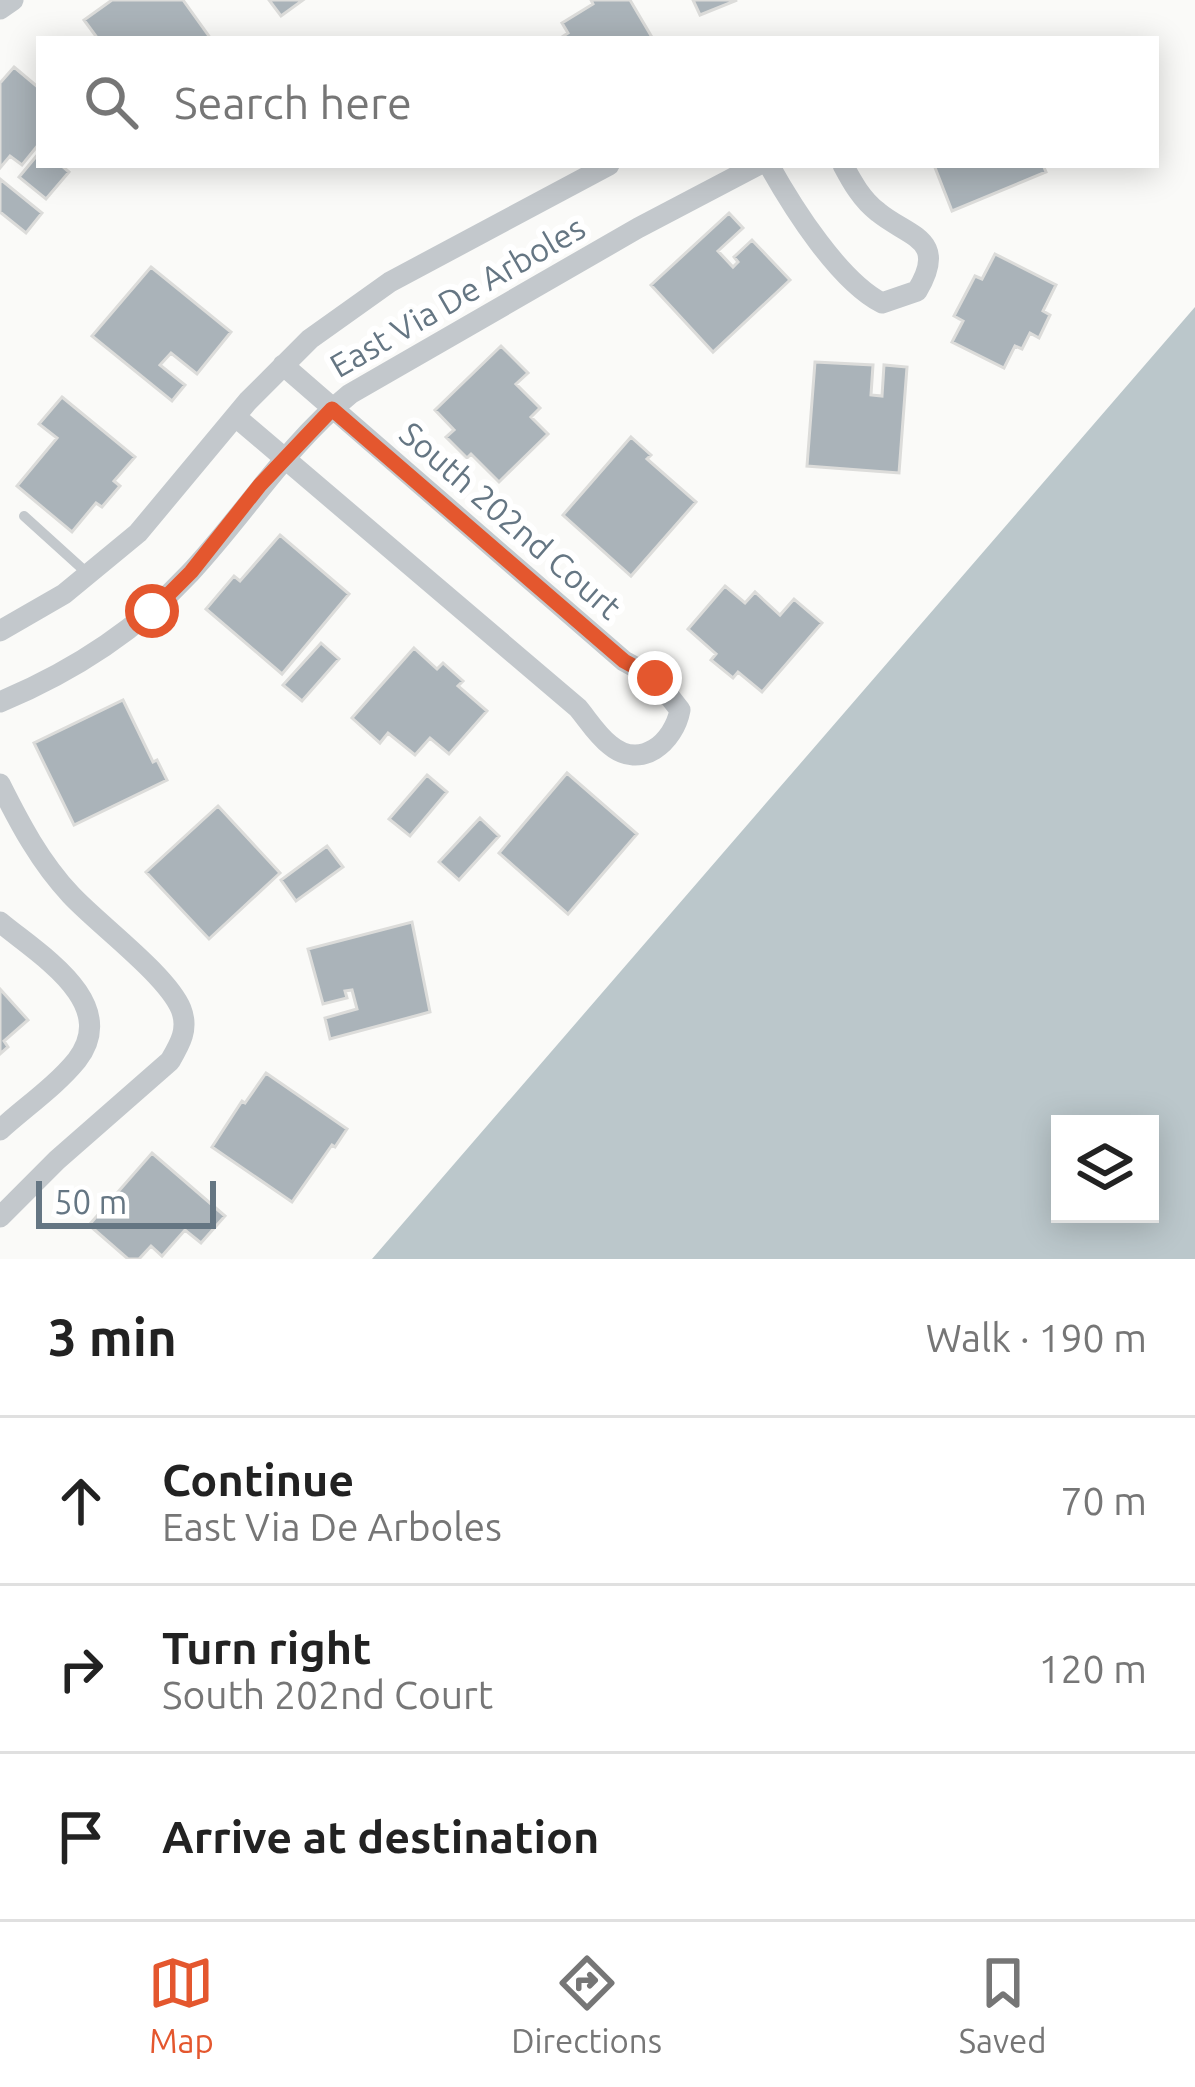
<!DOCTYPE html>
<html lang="en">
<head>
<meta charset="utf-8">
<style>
  body { margin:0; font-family:Ubuntu,sans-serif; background:#f6f6f6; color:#222 }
  .controls { position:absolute; right:36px; bottom:36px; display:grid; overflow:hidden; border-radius:0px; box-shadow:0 6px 30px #0003 }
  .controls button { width:108px; height:108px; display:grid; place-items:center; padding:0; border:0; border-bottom:3px solid #e0e0e0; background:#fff; color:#222; font:60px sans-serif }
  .scale { position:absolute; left:36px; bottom:30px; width:180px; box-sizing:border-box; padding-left:12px; border:6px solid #657683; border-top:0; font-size:33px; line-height:42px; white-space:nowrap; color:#657683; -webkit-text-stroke:9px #fff; paint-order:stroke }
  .stop { position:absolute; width:36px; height:36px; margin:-27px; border:9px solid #e4572e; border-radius:50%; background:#fff }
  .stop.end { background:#e4572e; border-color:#fff; box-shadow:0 3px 12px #0008 }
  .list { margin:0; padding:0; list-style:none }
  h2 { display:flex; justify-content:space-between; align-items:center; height:156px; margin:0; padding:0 48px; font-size:51px }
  h2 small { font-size:39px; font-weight:400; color:#767676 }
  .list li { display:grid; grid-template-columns:78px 1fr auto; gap:36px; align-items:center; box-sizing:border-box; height:168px; padding:0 48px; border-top:3px solid #e0e0e0 }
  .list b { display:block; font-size:45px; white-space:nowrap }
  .list p { margin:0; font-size:39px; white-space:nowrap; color:#767676 }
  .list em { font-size:39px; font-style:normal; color:#767676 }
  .icon { flex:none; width:66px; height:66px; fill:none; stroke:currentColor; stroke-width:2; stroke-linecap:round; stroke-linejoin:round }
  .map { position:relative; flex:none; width:1195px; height:1259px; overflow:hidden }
  .search { position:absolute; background:#fff; box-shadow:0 6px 30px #0003; left:36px; right:36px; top:36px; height:132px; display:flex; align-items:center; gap:30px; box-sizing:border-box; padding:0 42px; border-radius:0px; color:#767676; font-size:45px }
  .sheet { height:660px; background:#fff }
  nav { display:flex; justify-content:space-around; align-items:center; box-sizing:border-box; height:168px; border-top:3px solid #e0e0e0; background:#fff; font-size:33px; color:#767676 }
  nav a { display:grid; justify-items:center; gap:6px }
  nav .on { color:#e4572e }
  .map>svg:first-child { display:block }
  .water { fill:#bbc7cb; fill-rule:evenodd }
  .building { fill:#aab3b9; stroke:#dcdcda; stroke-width:3 }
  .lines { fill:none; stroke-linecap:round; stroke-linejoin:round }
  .service { stroke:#c3c8cc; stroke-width:10 }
  .minor { stroke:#c3c8cc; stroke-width:21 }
  .route { stroke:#e4572e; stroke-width:15 }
  .labels { text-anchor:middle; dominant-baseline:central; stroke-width:12; stroke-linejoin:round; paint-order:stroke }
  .street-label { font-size:33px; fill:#657683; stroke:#fff }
</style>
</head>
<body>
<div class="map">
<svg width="1195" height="1259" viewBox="0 0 1195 1259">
  <rect width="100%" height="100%" fill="#fafaf8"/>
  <path class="water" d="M1195,307v952h-823zM1060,1124h90v90h-90z"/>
  <path class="building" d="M112,0h71l28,39h-113l-14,-19z
    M269,0h34l-22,16z
    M591,0h39l23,39h-94l9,-6 -6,-10 31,-19z
    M693,0h44l-37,15z
    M14,67l25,21v56l-17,21 -12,-9 -10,12v-85z
    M39,153v12h22l8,7 -23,27 -27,-22z
    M934,165h109l3,7 -94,39z
    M0,179l42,34 -16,20 -26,-21z
    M729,213l14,15 -25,23 15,16 5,-5 -4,-5 18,-17 38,40 -77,72 -62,-67z
    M995,254l61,31 -13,26 7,4 -11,23 -9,-5 -8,16 -7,-3 -11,22 -52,-26 11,-21 -9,-5 21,-40 7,3z
    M151,267l80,65 -34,42 -26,-21 -11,12 25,20 -13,16 -80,-65z
    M501,346l27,27 -12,11 24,24 -9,9 17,17 -49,48 -28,-28 -4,4 -21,-21 8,-7 -19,-20z
    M815,362l58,3 -2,30 11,1 2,-31 23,2 -8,106 -92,-7z
    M62,397l73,60 -21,24 6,5 -18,21 -6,-4 -24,29 -55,-46 40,-48 -18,-14z
    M631,437l20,18 -4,4 49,43 -65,74 -68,-61z
    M280,535l69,59 -67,80 -76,-65 28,-33 6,5z
    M725,586l20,17 10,-11 25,23 14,-16 28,24 -60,69 -24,-20 -5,6 -22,-18 5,-6 -28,-25z
    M321,643l18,16 -37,42 -19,-16z
    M414,648l23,21 6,-6 20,18 -5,5 29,25 -38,43 -19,-16 -15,17 -27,-22 -8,10 -28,-25z
    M123,700l30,62 4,-2 10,20 -93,45 -40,-82z
    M567,773l70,61 -69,80 -69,-61z
    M427,775l20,17 -37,44 -21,-17z
    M218,806l62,67 -71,66 -63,-67z
    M480,818l19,18 -40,44 -20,-18z
    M327,846l16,21 -47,34 -15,-21z
    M412,922l18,90 -100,27 -5,-21 32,-9 -5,-19 -7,1 2,7 -24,6 -15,-55z
    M0,989l28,31 -24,21 4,6 -8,7z
    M266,1073l81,56 -12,18 -3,-2 -40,57 -80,-55 30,-46 3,2z
    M152,1153l73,63 -24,27 -16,-13 -23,26 -11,-10 -12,13h-11l-39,-34z"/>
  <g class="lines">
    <path class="service" d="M24,516l63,57"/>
    <path class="minor" d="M0,9l13,-9
      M769,165c24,43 70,116 113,138l35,-12c32,-53 -9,-54 -39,-79 -16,-12 -26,-30 -35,-47
      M236,417l342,291c10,12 19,27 32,37 31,26 64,-3 70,-35l-25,-32 -31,-17 -341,-296
      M0,631l64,-37 74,-61 110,-132 62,-62 80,-57 219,-117
      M0,702c72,-30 137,-72 190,-129 55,-59 96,-127 160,-179l288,-166 120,-63
      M0,784c20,40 40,78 71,111 28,30 96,80 110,114 8,20 -1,35 -11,52l-113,99 -57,57
      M0,922c38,32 121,80 77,138 -21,26 -53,48 -77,70"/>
  </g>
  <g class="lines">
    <path class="route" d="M152,611l39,-39 69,-87 72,-76 292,252 31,17"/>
  </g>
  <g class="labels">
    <g class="street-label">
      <text transform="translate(457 296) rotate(-30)">East Via De Arboles</text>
      <text transform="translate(511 520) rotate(41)">South 202nd Court</text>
    </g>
  </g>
</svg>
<div class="controls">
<button><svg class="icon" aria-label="layers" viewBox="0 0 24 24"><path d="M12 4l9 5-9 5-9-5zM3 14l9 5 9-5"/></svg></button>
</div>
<div class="scale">50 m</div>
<div class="stop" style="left:152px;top:611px"></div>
<div class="stop end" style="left:655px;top:678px"></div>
<div class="search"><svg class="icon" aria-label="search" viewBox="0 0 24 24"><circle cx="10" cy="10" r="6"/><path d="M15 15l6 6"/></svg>Search here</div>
</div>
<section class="sheet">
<h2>3 min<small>Walk · 190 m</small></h2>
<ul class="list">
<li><svg class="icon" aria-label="ahead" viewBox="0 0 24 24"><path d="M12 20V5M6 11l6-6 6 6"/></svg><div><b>Continue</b><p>East Via De Arboles</p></div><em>70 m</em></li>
<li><svg class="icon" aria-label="right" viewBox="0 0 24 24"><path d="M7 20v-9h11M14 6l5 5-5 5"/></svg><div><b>Turn right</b><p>South 202nd Court</p></div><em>120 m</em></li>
<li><svg class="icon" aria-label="arrive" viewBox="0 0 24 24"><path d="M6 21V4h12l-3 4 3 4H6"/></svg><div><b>Arrive at destination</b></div></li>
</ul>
</section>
<nav>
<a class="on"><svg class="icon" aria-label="map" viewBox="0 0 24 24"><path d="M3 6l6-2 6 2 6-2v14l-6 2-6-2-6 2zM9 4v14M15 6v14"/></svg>Map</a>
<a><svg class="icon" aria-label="directions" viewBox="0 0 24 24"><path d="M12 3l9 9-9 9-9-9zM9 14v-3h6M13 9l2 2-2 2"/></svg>Directions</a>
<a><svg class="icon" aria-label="saved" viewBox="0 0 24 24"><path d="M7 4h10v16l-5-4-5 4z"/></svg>Saved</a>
</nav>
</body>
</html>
